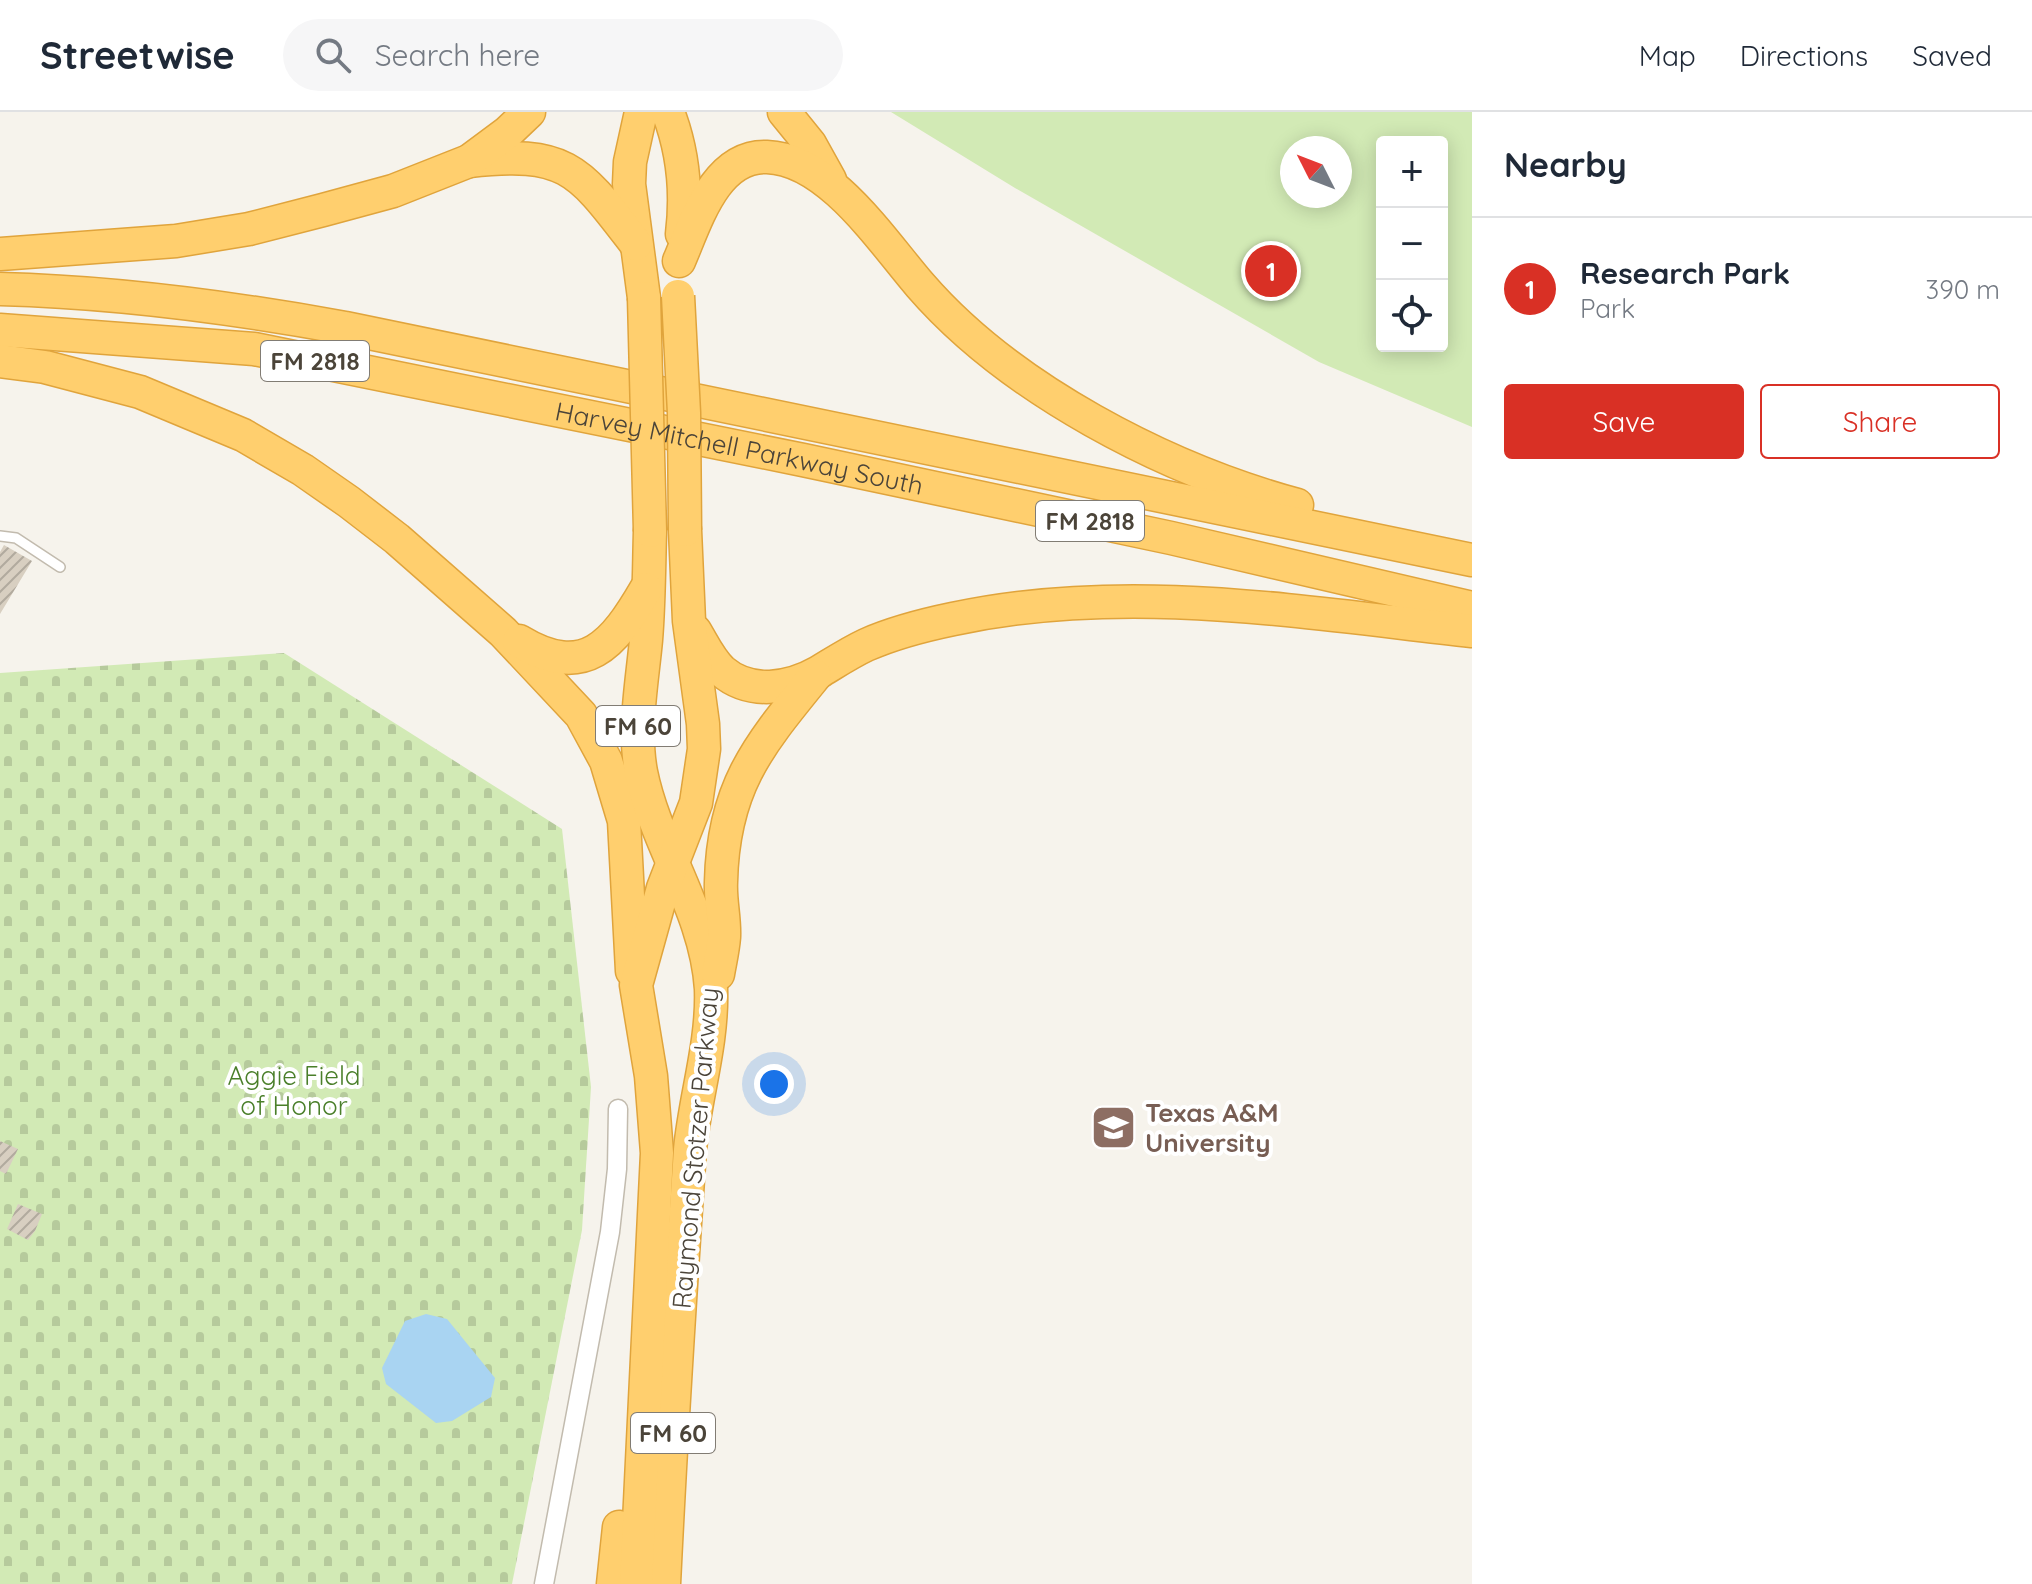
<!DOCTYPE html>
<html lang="en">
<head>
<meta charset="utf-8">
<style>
  body { margin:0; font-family:Quicksand,sans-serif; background:#f6f6f7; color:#1f2937 }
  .controls { position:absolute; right:24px; top:24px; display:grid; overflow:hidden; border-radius:8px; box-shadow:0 4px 20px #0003 }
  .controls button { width:72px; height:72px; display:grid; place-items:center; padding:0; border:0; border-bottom:2px solid #e0e1e3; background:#fff; color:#1f2937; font:40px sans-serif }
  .compass { position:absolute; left:1280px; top:24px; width:72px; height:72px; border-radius:50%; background:#fff; box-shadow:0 4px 20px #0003; rotate:312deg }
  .you { position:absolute; left:774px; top:972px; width:28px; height:28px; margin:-20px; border:6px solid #fff; border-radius:50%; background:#1a73e8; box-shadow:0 0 0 12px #1a73e833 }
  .badge { display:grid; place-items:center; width:52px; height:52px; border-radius:50%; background:#d93025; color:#fff; font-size:26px; font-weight:700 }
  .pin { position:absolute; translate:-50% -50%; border:4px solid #fff; box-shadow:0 2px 8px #0006 }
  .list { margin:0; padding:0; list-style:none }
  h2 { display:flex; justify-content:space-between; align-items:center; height:104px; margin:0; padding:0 32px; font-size:34px }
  h2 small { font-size:26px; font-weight:400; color:#747a83 }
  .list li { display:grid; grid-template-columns:52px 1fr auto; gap:24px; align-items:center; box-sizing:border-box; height:144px; padding:0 32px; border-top:2px solid #e0e1e3 }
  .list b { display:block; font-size:30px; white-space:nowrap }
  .list p { margin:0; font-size:26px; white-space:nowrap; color:#747a83 }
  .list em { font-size:26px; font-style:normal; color:#747a83 }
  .actions { display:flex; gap:16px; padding:24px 32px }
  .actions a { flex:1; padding:18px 0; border:2px solid #d93025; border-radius:8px; text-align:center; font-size:28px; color:#d93025 }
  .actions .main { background:#d93025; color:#fff }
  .icon { flex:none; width:44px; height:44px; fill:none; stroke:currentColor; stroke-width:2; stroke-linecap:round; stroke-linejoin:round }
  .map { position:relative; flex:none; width:1472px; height:1472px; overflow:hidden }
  header { display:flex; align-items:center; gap:48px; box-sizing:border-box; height:112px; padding:0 40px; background:#fff; border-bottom:2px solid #e0e1e3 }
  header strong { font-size:38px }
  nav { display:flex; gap:44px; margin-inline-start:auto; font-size:28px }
  .search { width:560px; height:72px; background:#f6f6f7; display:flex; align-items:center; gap:20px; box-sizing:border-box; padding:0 28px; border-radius:44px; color:#747a83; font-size:30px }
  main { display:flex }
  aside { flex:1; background:#fff }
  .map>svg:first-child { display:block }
  .green { fill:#d2eab5; fill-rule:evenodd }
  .cemetery { fill:url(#cemetery-stones) }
  .water { fill:#a9d4f2 }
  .building { fill:url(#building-hatch) }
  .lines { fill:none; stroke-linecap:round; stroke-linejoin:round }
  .lane-casing { stroke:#c2bbae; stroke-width:12 }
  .street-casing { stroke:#c2bbae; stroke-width:21 }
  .highway-casing { stroke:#e0a43c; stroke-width:35 }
  .lane { stroke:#fff; stroke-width:9 }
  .street { stroke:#fff; stroke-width:18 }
  .highway { stroke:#ffcf6e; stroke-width:32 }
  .highway-bridge-casing { stroke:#e0a43c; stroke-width:35; stroke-linecap:butt }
  .highway-bridge { stroke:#ffcf6e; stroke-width:32 }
  .labels { text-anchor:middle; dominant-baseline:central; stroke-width:8; stroke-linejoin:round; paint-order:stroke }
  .shield { fill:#fff; stroke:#817c74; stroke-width:2 }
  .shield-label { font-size:24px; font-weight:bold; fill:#4b4439 }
  .street-label { font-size:26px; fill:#4b4439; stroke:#fff }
  .park-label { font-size:26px; fill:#4a7f2a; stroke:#fff }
  .education-label { font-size:26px; font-weight:bold; fill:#785e54; stroke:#fff; text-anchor:start }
</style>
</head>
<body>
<header>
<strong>Streetwise</strong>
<div class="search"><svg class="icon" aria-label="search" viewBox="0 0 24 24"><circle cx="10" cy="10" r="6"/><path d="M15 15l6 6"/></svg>Search here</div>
<nav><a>Map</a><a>Directions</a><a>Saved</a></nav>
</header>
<main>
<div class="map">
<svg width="1472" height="1472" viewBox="0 0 1472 1472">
  <defs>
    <pattern id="cemetery-stones" width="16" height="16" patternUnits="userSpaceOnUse" patternTransform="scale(2)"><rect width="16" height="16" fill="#d2eab5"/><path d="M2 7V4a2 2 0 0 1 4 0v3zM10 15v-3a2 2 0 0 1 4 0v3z" fill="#b6ca9c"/></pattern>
    <pattern id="building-hatch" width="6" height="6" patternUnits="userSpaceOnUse" patternTransform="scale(2)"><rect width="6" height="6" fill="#d8cfc1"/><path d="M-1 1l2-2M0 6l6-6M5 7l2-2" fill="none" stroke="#b1aa9e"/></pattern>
  </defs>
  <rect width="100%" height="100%" fill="#f6f3ec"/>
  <path class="green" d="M891,0h581v315l-153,-65 -304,-174zM1382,30h60v204h-60zM1292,36h48v48h-48z"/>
  <path class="cemetery" d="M284,541l278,176 29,258 -9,143 -70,354h-512v-911z"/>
  <path class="water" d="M426,1202l21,5 48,59 -4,19 -39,24 -16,2 -50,-39 -4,-16 23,-47z"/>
  <path class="building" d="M4,433l28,16 -32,53v-62z
    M0,1029l18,8 -12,25 -6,-3z
    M18,1092l24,10 -7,17 -7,9 -21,-11z"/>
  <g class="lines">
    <defs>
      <path id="lane" d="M0,424l16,2 44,29"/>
      <path id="street" d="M544,1472l66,-352 7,-63 1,-60"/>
      <g id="highway">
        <path d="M641,0l-11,50 -1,22 15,114"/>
        <path d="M668,0c15,39 19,81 14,122"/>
        <path d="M784,0l26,32 20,36"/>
        <path d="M469,49c99,-11 110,9 167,83"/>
        <path d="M0,142l176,-13 73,-12 74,-19 70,-19 76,-30 39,-29 21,-20"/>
        <path d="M679,149c17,-39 36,-106 88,-104 62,2 115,84 153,128 90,104 245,184 377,220"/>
        <path d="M0,177c116,3 230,18 345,39l1127,232"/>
        <path id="s1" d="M0,218l254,19 549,111 368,78 301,70"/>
        <path d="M0,249l45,6 95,25 103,43 60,35 46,32 48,37 106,93 78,83 25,46 18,60 8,150"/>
        <path d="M650,419c-1,36 -1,73 -4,109 -4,43 -13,89 -5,132 15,75 65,138 70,217 2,54 -16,108 -21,161 -10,145 -19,289 -26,434"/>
        <path d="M695,519c8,13 15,29 27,40 28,24 67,18 97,1 15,-9 30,-19 47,-27 27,-12 58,-20 87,-26 172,-37 346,-7 519,12"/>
        <path d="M519,529c66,40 95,3 127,-52"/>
        <path d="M718,862c2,-12 5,-24 6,-37 1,-18 -4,-36 -3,-55 2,-95 37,-136 94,-206"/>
        <path d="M613,1472l6,-57"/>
        <path d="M636,1472l21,-431 -6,-77 -15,-91 27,-97 33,-85 8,-54 -1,-25 -14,-103 -4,-91"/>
      </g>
    </defs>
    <use href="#lane" class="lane-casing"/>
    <use href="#street" class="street-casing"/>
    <use href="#highway" class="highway-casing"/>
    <use href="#lane" class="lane"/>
    <use href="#street" class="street"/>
    <use href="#highway" class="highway"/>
    <defs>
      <path id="highway-bridge" d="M678,184l6,117 1,117
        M644,186l6,233"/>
    </defs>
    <use href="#highway-bridge" class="highway-bridge-casing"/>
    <use href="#highway-bridge" class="highway-bridge"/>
  </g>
  <defs>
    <symbol id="university-square" viewBox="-11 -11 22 22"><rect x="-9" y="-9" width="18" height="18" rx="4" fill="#8d6e63" stroke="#fff"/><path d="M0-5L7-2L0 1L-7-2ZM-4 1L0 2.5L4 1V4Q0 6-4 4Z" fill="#fff"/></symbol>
  </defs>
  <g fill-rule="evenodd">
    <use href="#university-square" x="1088" y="990" width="51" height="51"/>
  </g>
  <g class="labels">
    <g class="shield">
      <rect x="261" y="229" width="108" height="40" rx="6"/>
      <rect x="1036" y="389" width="108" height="40" rx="6"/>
      <rect x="596" y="594" width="84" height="40" rx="6"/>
      <rect x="631" y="1301" width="84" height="40" rx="6"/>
    </g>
    <g class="shield-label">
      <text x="315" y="249">FM 2818</text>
      <text x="1090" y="409">FM 2818</text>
      <text x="638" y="614">FM 60</text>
      <text x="673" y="1321">FM 60</text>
    </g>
    <g class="street-label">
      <text stroke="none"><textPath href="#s1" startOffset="750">Harvey Mitchell Parkway South</textPath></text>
      <text transform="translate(695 1036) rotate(-85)">Raymond Stotzer Parkway</text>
    </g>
    <g class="park-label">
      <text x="294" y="963">Aggie Field<tspan x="294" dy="30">of Honor</tspan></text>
    </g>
    <g class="education-label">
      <text x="1145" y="1000">Texas A&amp;M<tspan x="1145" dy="30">University</tspan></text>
    </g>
  </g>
</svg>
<div class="controls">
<button>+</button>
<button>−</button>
<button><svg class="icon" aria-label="locate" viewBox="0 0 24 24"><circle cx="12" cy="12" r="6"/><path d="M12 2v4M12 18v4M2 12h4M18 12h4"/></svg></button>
</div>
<svg class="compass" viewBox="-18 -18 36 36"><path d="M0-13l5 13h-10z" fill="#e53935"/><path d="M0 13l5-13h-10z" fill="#747a83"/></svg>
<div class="you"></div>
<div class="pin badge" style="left:1271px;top:159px">1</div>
</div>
<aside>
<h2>Nearby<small></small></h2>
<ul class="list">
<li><span class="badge">1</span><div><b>Research Park</b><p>Park</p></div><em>390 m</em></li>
</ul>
<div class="actions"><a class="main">Save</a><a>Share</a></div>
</aside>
</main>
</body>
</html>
